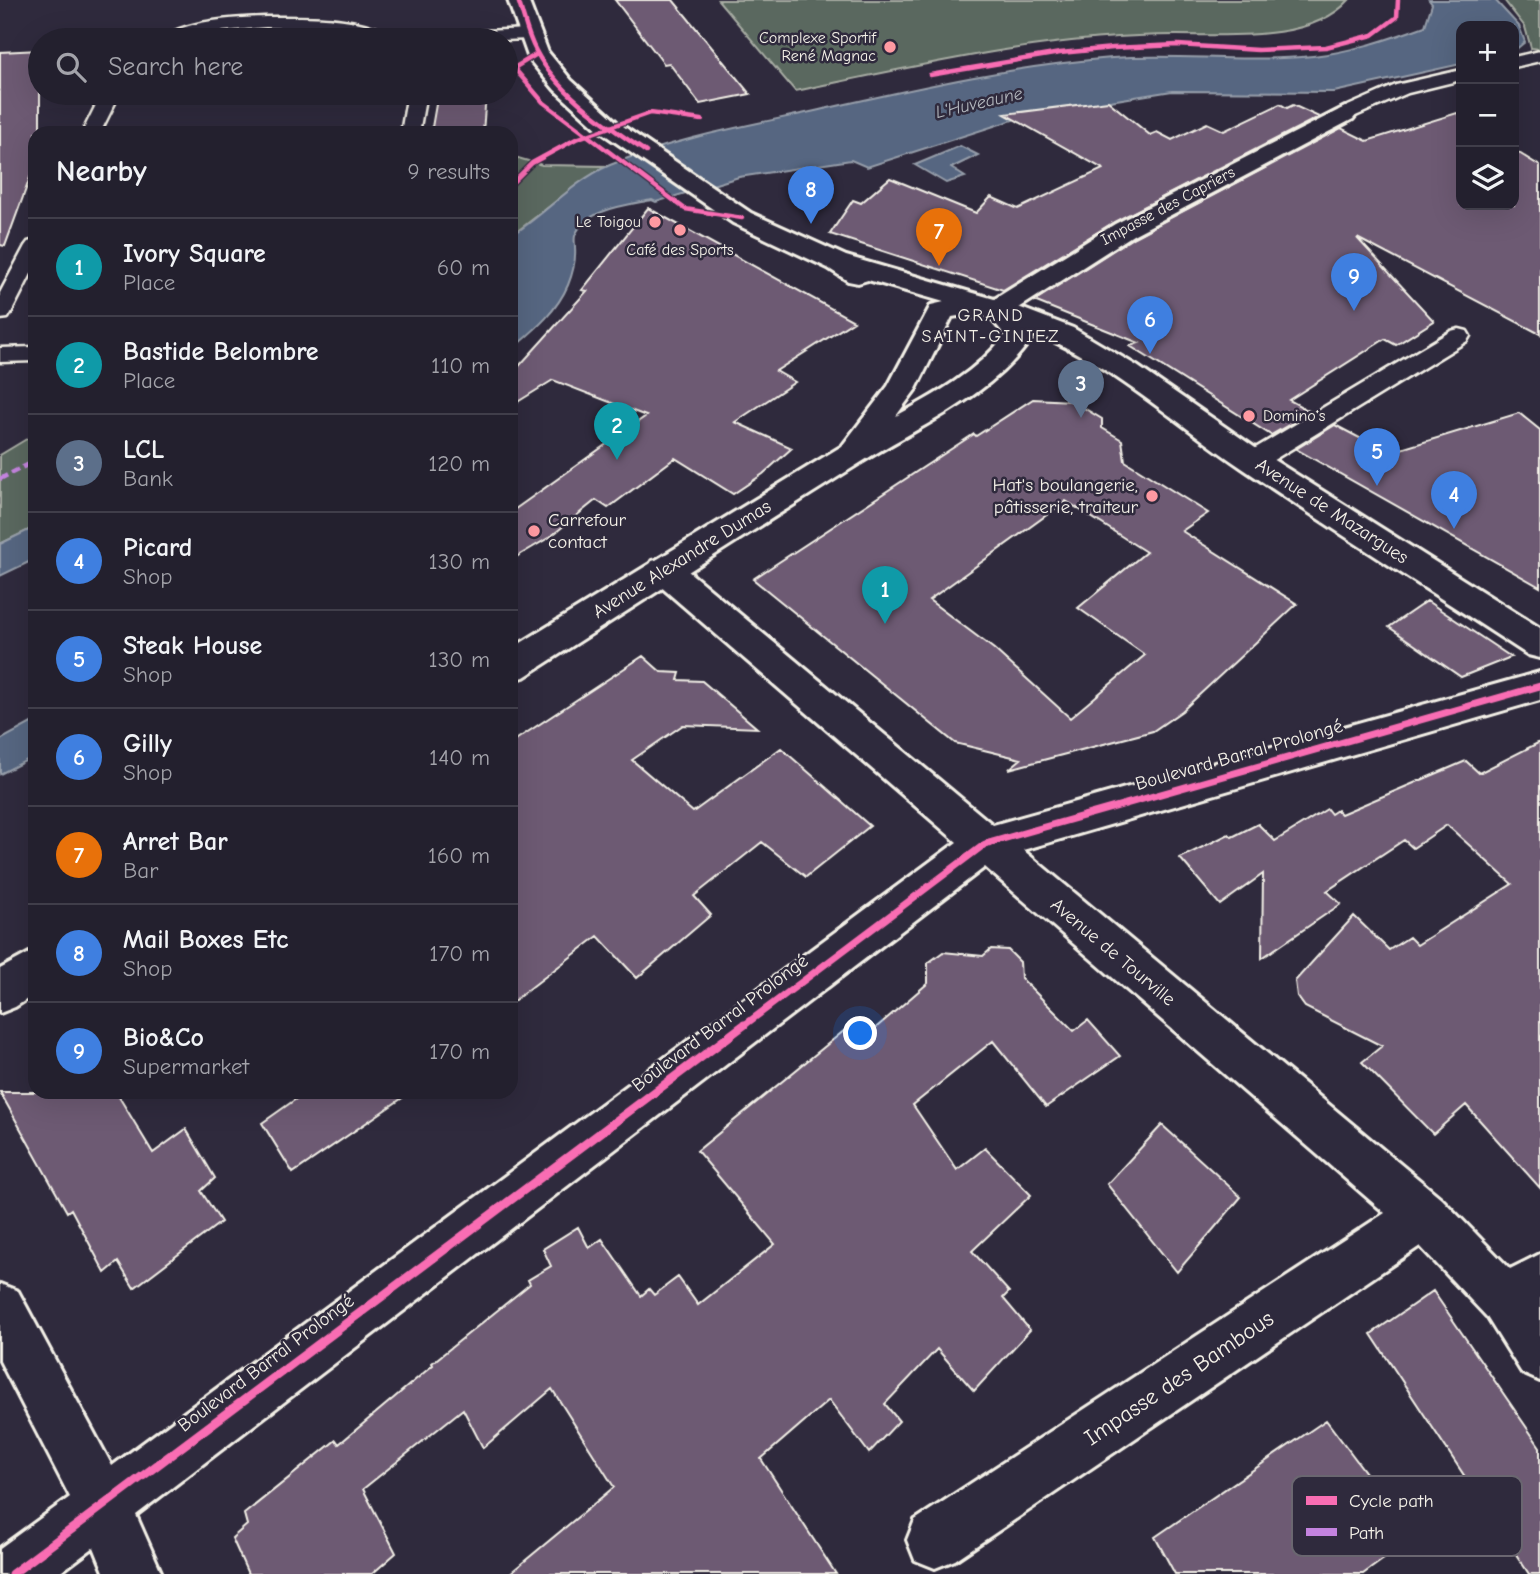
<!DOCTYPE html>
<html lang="en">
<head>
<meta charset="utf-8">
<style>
  body { margin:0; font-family:"Comic Neue",sans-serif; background:#2f2d3a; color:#f1f3f6 }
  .controls { position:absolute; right:21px; top:21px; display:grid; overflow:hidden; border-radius:14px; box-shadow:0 7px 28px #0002 }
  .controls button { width:63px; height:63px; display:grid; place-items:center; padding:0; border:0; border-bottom:2px solid #403e4a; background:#23202e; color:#f1f3f6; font:35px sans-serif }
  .you { position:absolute; left:861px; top:1034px; width:24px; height:24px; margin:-18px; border:5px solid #fff; border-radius:50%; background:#1a73e8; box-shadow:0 0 0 10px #1a73e833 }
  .badge { display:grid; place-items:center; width:46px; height:46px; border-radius:50%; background:#ff9aa2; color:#fff; font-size:23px; font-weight:700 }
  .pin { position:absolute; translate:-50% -58px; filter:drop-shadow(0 2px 4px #0008) }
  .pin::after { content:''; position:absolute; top:37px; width:24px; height:21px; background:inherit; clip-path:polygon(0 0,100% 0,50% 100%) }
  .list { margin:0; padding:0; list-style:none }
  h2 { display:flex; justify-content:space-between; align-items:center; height:91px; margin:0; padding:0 28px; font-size:30px }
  h2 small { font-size:23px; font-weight:400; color:#a3a3aa }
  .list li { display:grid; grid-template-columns:46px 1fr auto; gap:21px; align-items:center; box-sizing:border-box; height:98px; padding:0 28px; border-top:2px solid #403e4a }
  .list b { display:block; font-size:26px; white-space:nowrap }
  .list p { margin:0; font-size:23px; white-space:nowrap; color:#a3a3aa }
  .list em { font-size:23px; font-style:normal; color:#a3a3aa }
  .icon { flex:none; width:38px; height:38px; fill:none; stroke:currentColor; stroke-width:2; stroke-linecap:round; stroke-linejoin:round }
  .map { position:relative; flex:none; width:1540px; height:1574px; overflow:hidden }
  .search { position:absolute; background:#23202e; box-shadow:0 7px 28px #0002; left:28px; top:28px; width:490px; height:77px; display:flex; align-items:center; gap:18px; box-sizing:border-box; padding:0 24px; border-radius:38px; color:#a3a3aa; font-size:26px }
  .panel { position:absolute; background:#23202e; box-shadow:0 7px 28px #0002; left:28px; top:126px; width:490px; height:973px; border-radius:21px }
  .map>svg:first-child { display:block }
  .green { fill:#5a685e; stroke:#a7aca3; stroke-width:2 }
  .water { fill:#576681; stroke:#969eaa; stroke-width:2 }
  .building { fill:#6d5a73; stroke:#f4f1e8; stroke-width:2; fill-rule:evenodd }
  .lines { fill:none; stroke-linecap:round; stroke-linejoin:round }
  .lane-casing { stroke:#f4f1e8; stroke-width:5 }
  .street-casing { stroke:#f4f1e8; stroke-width:6 }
  .secondary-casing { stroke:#f4f1e8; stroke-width:6 }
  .lane { fill:#2f2a3d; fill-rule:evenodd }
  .street { fill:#2f2a3d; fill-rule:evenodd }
  .secondary { fill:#2f2a3d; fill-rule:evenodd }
  .quiet { stroke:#c483df; stroke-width:4.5; stroke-dasharray:8 4.5; stroke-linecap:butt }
  .cycleway-far2-casing { stroke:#2f2a3d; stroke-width:7 }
  .cycleway-far1-casing { stroke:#2f2a3d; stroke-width:11 }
  .cycleway-casing { stroke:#2f2a3d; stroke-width:13 }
  .cycleway-far2 { stroke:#f96db3; stroke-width:4.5 }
  .cycleway-far1 { stroke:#f96db3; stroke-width:7 }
  .cycleway { stroke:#f96db3; stroke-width:9 }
  .poi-dot { fill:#ff9aa2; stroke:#2f2a3d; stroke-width:2.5 }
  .labels { text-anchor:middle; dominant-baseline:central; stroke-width:5; stroke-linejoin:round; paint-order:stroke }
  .far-poi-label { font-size:16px; fill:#f4f1e8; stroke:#2f2a3d; text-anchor:end }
  .far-street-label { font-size:16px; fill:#f4f1e8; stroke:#2f2a3d }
  .far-water-label { font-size:18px; font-style:italic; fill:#b5b9bf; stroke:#2f2a3d }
  .far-neighbourhood-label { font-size:18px; letter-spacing:2px; fill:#f4f1e8; stroke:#2f2a3d }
  .poi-label { font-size:19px; fill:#f4f1e8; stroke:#2f2a3d; text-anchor:end }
  .street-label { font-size:19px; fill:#f4f1e8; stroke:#2f2a3d }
  .near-street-label { font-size:23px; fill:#f4f1e8; stroke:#2f2a3d }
  .key { fill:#2f2a3d; stroke:#6a6670; stroke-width:2 }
  .key-label { font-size:19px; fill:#f4f1e8 }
</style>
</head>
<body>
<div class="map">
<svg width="1540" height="1574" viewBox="0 0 1540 1574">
  <rect width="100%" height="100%" fill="#2f2a3d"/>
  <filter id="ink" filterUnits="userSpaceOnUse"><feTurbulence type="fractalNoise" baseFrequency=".0143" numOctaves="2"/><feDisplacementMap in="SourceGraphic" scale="14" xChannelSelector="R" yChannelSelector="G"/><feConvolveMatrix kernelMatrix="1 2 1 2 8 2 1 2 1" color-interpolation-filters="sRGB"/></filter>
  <g filter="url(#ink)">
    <path class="green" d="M718,0h631c-37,42 -121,35 -172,35 -130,0 -256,30 -382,56z
      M1504,0h36v49l-9,-1 -6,-21z
      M511,156l31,9 66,1 -31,19 -66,51z
      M35,434v93l-35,17v-89z"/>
    <path class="water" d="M1429,0h66l24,26 6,16 -11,9v-25h-53v38l-127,28 -162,-1 -161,26 2,3 -146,47 -16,-7 -112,17 -83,25 -4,-2c-24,5 -68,9 -77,36 -1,4 0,7 0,11 1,13 -2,26 -7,38 -12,28 -35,46 -57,65v-114c34,-22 62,-55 99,-71 65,-27 136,-39 205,-54 98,-22 196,-45 297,-53 66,-5 134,5 201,-2 38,-4 76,-17 112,-30l7,-22z
      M960,146l18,9 -27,13 14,9 -19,6 -31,-18z
      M35,527v32l-35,17v-32z
      M35,721v35l-35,18v-34z"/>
    <path class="building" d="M615,0h58l77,94 -50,10 -31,-41 -5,1z
      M40,50v83h-5v31l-30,82 -5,-1v-193z
      M438,93h48l-3,40h-52z
      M1108,101l42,34 7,-3 15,8 35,-17 17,8 56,-27 7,4 6,-3 26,12 -205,105 -111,68 -173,-56 23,-34 8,3 29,-25 86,35 15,-16 27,12 85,-40 -98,-55z
      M1457,113l4,3v89h53v-55l26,16v168l-183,-96 77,83 -38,24 -11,-6 -96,61 22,12 -40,23 -141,-89 9,-3 -105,-42 100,-64 207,-109 26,13z
      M648,208l206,113 -78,50 19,11 -60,40 57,26 -29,26 -30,20 -58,-36 -67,50 -12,-8 -46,37 -39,23v-48l135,-96 -93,-36 -42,26v-31l76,-84 -5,-1z
      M1033,399l39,2 30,18v9l20,12 3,21 83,52 -26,18 115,73 -115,107 -29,20 -144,38 12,-10 -66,-16 -202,-164 221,-145 2,2zM1066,501l80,51 -68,56 67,47 -75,63 -76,-69 -65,-49z
      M1519,413l21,17v157l-244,-138 39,-24 53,28z
      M1427,601l84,56 -50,20 -72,-50z
      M643,656l18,16 19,1 -2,7 24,1 55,47 -74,-3 -51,35 61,52 88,-64 89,78 -64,51 -44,-35 -68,54 17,19 -74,63 -39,-42 -87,67v-260z
      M1540,742v446l-74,-83 -33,29 -71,-72 20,-16 -77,-39 -8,-11 -2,-15 59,-65 35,34 20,-13 8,8 95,-61 -65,-59 -34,23 -9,-8 -77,51 14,13 -79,54 1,-84 -43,31 -40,-47 49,-24 3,3 26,-13 17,17 52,-32 4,5 6,-4 4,4 125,-53 13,12z
      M991,949l17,1 12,12 1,16 53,53 14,-11 32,36 -74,51 -53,-66 -80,64 44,65 28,-22 46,47 -59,56 37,41 -6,6 27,32 -56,61 -37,-42 -52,55 14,17 -30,32 -40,-53 -68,59 75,115h-327l105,-87 -62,-98 -69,59 -20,-39 -100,80 33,64 -24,21h-124l-16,-36 15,-13 -3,-11 92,-74 3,4 94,-79 -1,-2 98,-79 -2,-4 23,-14 -8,-17 35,-22 11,21 13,-9 39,57 8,-7 5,6 24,-18 20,28 77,-61 -78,-93 154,-126 13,13 64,-55v-20l15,-11 40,4z
      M0,1092h116l37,61 33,-24 29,49 -14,13 20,31 -87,66 -16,-26 -13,11 -34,-64 -4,3z
      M306,1092h105l-118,81 -31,-50z
      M1162,1125l79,72 -64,75 -70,-88z
      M1433,1291l107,156v127h-11l-158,-240z
      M1326,1420l71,94 -3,3 16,23 -47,34h-188l-20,-37z"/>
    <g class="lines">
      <defs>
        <path id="lane" d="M266,17c42,0 89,-2 127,18l137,-6 8,5 -8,5 -29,1h-123l-33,-10 -79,-3 -55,5 -27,8h-22c18,-20 78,-22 104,-23z
          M1540,51v10l-26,6v-10z
          M1461,70v10l-53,13 -57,25h-12l-3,-4 3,-4 57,-25z
          M102,93h18l-20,40h-18z
          M408,93h18l-7,40h-18z
          M35,240v26l-24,47 -3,5 -8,1v-26l25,-47 3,-4z
          M1459,329l8,2 3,5 -3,5 -205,126 -9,2 -9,-2 -3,-6 3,-6 207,-124z
          M35,347v14l-35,1v-14z"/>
        <path id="street" d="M1345,107l8,2 4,5 -4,5 -220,116 -125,80 -10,2 -10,-2 -4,-6 4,-6 127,-79z
          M664,558l12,3 317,264 547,-153v28l-517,150 418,348 69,71 30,-15v127l-18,-8 -35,-56 -67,-71 -465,314 -20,8 -20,-8 -8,-20 8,-20 470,-307 -400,-346 -849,648 26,59h-57l-11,-27 -36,27h-58v-26l70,-51 -70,-136v-77l18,7 94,175 845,-624 -305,-263 -5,-9 5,-9z"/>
        <path id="secondary" d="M508,0h20l20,52 23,28 46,42 134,91 95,43 162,47 65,25 64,38 127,88 276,174v30l-12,-3c-96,-63 -192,-123 -286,-187 -68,-46 -133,-106 -210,-136l2,3c-42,62 -112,89 -174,128 -112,70 -224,142 -336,214l-13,4v-32l331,-203 46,-60 43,-81 13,-3 -76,-22 -10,3 -10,-2 -20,-13 -95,-45 -132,-91 -46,-42 -26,-31zM958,316l32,1 15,18c-27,36 -70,60 -109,81l20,-27 36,-72z
          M35,950v44l-20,13 -15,6v-44z"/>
      </defs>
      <use href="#lane" class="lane-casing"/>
      <use href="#street" class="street-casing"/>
      <use href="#secondary" class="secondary-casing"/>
      <use href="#lane" class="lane"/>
      <use href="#street" class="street"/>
      <use href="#secondary" class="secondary"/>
      <path class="quiet" d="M0,479l35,-18"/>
      <defs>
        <path id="cycleway-far2" d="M518,0c6,17 9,35 18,51 22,43 71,74 110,101
          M537,54l-23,14 29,34 142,107 57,9
          M930,75l130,-22 53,-5 65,-3 80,5 68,-3 47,-12 24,-18 1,-17
          M511,184l21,-21 44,-24 74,-26 52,7"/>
        <path id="cycleway-far1" d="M742,1027l243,-183 555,-158"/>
        <path id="cycleway" d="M12,1574l732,-549"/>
      </defs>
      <use href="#cycleway-far2" class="cycleway-far2-casing"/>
      <use href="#cycleway-far1" class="cycleway-far1-casing"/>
      <use href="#cycleway" class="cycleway-casing"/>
      <use href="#cycleway-far2" class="cycleway-far2"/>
      <use href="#cycleway-far1" class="cycleway-far1"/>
      <use href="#cycleway" class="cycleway"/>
    </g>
  </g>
  <g class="poi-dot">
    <circle cx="890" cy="47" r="7"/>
    <circle cx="655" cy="222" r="7"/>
    <circle cx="680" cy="230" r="7"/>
    <circle cx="1249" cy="416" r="7"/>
    <circle cx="1152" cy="496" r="7"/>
    <circle cx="534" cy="531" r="7"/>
  </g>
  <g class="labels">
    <g class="far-poi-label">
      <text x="876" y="38">Complexe Sportif<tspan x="876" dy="18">René Magnac</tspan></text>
      <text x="641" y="222">Le Toigou</text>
      <text x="680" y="250" text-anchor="middle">Café des Sports</text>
      <text x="1263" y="416" text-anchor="start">Domino's</text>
    </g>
    <g class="far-street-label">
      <text transform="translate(1168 206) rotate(-28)">Impasse des Capriers</text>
    </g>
    <g class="far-water-label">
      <text transform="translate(979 103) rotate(-13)">L'Huveaune</text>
    </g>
    <g class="far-neighbourhood-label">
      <text x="991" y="315">GRAND<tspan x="991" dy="21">SAINT-GINIEZ</tspan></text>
    </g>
    <g class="poi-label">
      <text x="1138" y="485">Hat's boulangerie,<tspan x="1138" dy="22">pâtisserie, traiteur</tspan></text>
      <text x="548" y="520" text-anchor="start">Carrefour<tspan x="548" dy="22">contact</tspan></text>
    </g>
    <g class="street-label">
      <text transform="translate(1332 511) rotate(33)">Avenue de Mazargues</text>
      <text transform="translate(682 559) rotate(-32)">Avenue Alexandre Dumas</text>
      <text transform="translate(1239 755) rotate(-16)">Boulevard Barral Prolongé</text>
      <text transform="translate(1113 952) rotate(40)">Avenue de Tourville</text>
      <text transform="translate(720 1023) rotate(-37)">Boulevard Barral Prolongé</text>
      <text transform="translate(266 1363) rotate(-37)">Boulevard Barral Prolongé</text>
    </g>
    <g class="near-street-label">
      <text transform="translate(1179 1378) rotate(-34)">Impasse des Bambous</text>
    </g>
  </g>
  <rect x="1292" y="1476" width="230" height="80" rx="10" class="key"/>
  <rect x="1306" y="1496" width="31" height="9" fill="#f96db3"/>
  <rect x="1306" y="1528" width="31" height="8" fill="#c483df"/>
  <g class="key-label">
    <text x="1349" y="1507">Cycle path</text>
    <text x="1349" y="1539">Path</text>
  </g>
</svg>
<div class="controls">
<button>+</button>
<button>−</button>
<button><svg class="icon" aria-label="layers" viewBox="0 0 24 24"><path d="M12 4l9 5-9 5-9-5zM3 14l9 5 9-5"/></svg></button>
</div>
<div class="you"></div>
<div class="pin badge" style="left:885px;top:624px;background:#0f9aa8">1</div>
<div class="pin badge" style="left:617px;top:460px;background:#0f9aa8">2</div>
<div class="pin badge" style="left:1081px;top:418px;background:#5c6f8a">3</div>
<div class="pin badge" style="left:1454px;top:529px;background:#3f7fe0">4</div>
<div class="pin badge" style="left:1377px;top:486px;background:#3f7fe0">5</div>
<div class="pin badge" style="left:1150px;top:354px;background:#3f7fe0">6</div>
<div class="pin badge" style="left:939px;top:266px;background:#e8710a">7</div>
<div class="pin badge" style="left:811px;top:224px;background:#3f7fe0">8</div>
<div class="pin badge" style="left:1354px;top:311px;background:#3f7fe0">9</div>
<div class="search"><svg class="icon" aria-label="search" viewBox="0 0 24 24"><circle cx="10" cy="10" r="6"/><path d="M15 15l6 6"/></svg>Search here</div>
<section class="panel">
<h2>Nearby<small>9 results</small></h2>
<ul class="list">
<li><span class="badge" style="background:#0f9aa8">1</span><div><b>Ivory Square</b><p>Place</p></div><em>60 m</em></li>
<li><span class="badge" style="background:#0f9aa8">2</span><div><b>Bastide Belombre</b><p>Place</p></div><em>110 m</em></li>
<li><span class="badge" style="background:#5c6f8a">3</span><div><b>LCL</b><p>Bank</p></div><em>120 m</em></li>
<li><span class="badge" style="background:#3f7fe0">4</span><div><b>Picard</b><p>Shop</p></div><em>130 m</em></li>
<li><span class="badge" style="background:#3f7fe0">5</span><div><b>Steak House</b><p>Shop</p></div><em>130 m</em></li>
<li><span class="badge" style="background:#3f7fe0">6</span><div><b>Gilly</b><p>Shop</p></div><em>140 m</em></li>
<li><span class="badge" style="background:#e8710a">7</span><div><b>Arret Bar</b><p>Bar</p></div><em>160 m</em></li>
<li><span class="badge" style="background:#3f7fe0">8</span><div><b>Mail Boxes Etc</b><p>Shop</p></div><em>170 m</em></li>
<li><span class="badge" style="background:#3f7fe0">9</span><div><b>Bio&amp;Co</b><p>Supermarket</p></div><em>170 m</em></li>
</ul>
</section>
</div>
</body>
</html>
